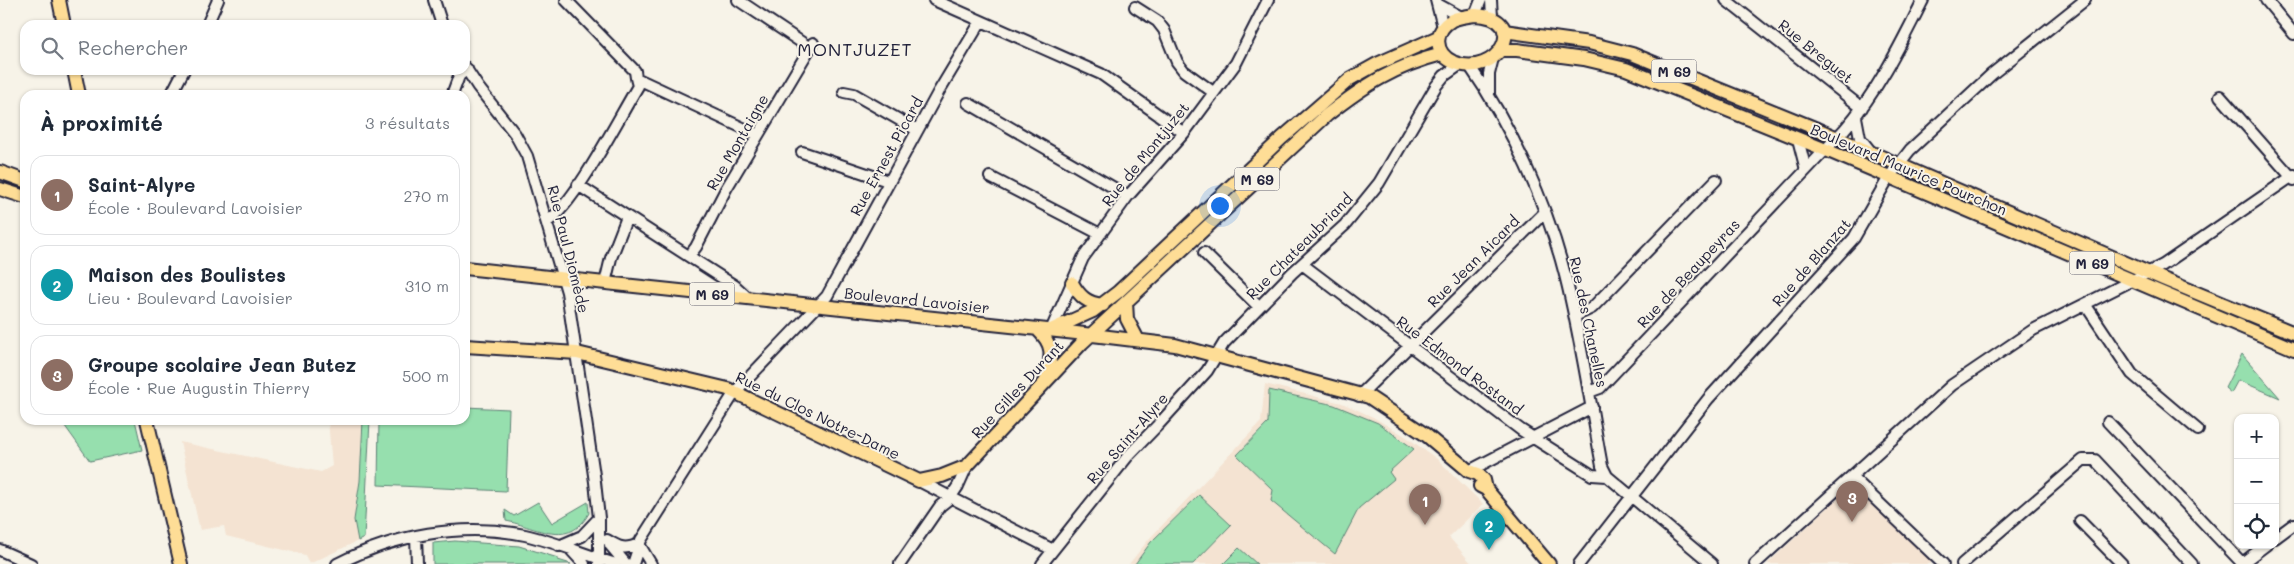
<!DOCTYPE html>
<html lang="fr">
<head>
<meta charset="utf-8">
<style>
  body { margin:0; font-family:Mali,sans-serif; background:#f2f2f3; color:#1f2937 }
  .controls { position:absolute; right:15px; bottom:15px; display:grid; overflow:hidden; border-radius:10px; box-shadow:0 1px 4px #0004 }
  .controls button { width:45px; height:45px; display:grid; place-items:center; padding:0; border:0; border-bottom:1px solid #e0e1e3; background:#fff; color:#1f2937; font:25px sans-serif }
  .you { position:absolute; left:1219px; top:205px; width:18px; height:18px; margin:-12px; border:4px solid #fff; border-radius:50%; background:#1a73e8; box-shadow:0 0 0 8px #1a73e833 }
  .badge { display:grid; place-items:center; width:32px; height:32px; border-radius:50%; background:#2563eb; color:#fff; font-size:16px; font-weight:700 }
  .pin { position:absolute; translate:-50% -41px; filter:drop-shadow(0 1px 2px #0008) }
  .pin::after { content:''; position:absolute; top:26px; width:18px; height:15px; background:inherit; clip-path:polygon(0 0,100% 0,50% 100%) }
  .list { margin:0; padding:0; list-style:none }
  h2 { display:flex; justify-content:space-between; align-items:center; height:65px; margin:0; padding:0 20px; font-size:21px }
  h2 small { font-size:16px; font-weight:400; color:#747a83 }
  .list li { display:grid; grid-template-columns:32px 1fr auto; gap:15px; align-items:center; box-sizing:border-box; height:80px; margin:0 10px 10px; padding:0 10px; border:1px solid #e0e1e3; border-radius:15px }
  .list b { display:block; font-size:19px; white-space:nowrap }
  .list p { margin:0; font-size:16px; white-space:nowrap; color:#747a83 }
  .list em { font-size:16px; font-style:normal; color:#747a83 }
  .icon { flex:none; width:28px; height:28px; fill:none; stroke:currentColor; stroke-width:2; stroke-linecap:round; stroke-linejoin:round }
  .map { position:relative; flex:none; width:2294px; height:564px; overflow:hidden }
  .search { position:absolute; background:#fff; box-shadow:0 1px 4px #0004; left:20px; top:20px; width:450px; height:55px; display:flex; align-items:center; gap:12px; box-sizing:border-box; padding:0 18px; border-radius:15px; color:#747a83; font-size:19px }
  .panel { position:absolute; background:#fff; box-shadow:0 1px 4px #0004; left:20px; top:90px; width:450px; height:335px; border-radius:15px }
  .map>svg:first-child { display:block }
  .built { fill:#f4e3d2 }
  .green { fill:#96dfae; stroke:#5c8074 }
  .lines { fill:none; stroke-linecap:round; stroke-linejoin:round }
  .minor-casing { stroke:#22223b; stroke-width:14 }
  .major-casing { stroke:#22223b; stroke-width:16 }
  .minor { stroke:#f7f3e8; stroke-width:10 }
  .major { stroke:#fedd96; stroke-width:12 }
  .labels { text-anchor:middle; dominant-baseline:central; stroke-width:4; stroke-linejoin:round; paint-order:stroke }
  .shield { fill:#f7f3e8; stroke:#62616f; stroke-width:1 }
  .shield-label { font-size:14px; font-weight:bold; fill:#22223b }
  .street-label { font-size:15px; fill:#22223b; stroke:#f7f3e8 }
  .quarter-label { font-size:18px; letter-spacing:1px; fill:#22223b; stroke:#f7f3e8 }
</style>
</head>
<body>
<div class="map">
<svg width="2294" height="564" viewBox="0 0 2294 564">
  <rect width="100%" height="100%" fill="#f7f3e8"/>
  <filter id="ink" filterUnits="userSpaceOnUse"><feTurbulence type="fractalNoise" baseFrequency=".02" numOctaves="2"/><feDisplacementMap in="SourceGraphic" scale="10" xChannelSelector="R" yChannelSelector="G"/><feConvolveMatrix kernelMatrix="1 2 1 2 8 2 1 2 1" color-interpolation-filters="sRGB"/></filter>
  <g filter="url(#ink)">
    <path class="built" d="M1265,384l77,19 31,14 32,19 32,23 46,45 -34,33 23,27h-343l20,-25 112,-117z
      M328,420h35l-3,61 -6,39 4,21 -49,23 -4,-9 -79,-19 -2,-10 -24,4 -20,-88 141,30 11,-6z
      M1849,488l7,1 77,70 -3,5h-163z"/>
    <path class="green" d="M2242,354l38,44 -42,-18 -7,13 -6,-5z
      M1269,390l65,15 44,18 36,26 -25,23 5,7 -35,29 -24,46 -64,-53 2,-11 -36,-35 31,-32z
      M465,407l44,2 -3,82 -128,-6 1,-65h86z
      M64,420h71l7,30 -52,11 -28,-39z
      M363,420h7l-6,118 -6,3 -4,-21 6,-39z
      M1199,495l32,30 -38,39h-58l16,-22z
      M538,502l14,21 36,-21 1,11c-20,37 -52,14 -83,8l-1,-11 9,6z
      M455,541l64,5 39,12v2l13,4h-138v-21z
      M1239,548l18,16h-34z"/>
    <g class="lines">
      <defs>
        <path id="minor" d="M434,0l8,25
          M566,0l69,71 1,7 122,57
          M738,0l72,48
          M934,0l167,74 83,59
          M1436,0l7,27
          M1491,0l1,17
          M1726,0l136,108
          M2266,0l28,34
          M1439,5l22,12
          M1135,7l22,14 7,9 13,32 7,9 29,21
          M1475,15l6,-15
          M207,25l11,-25
          M1469,65c42,60 78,139 96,210 16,63 25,127 37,191l5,10 105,88
          M465,67l13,20 37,47 12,22 40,136 28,190 4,36v46
          M844,92l10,2 63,36
          M1489,94v-20l4,-16
          M171,95l13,-25
          M452,95l7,-19 8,-7
          M2220,96l74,84
          M968,103l160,93
          M1856,117l4,21 12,15
          M1798,139l8,31
          M802,152l86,29
          M990,177l110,57
          M578,185l157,101 13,12
          M548,221c28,-19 70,-102 90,-135l-2,-8
          M1204,253l55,54
          M689,256l7,-9 30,-58 87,-146
          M1302,264l219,166 71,45 15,1
          M605,283l6,-25 16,-41
          M2085,304l47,70 66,56
          M1575,316l17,-8 124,-128
          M1051,330l32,-72 45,-62 56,-63 52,-70 32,-63
          M1589,392l11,-4 244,-258c34,-39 56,-84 79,-130
          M1359,396l185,-183
          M2108,422l134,141
          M1469,471l123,-64
          M1852,477l91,87
          M919,481l134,69
          M2080,521l42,43
          M416,536l1,28
          M2275,538l19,-14
          M607,540c13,8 18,10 32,4l12,20
          M610,545l16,19
          M559,546l23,-10 17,-18
          M0,550l31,14
          M572,551l12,13
          M337,564c57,-29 124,-42 188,-29 31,7 61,20 91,29
          M633,564l8,-24 94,-148 92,-96 112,-205 42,-70
          M900,564l40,-58 10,-8 8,-12 9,-20
          M1042,564l86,-108 31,-32 48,-53 17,-28 68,-70 53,-48 34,-42 57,-97 8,-10 17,-12
          M1579,564l129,-165 146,-161 35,-61 21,-27 82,-76 93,-74
          M1755,564l197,-179 81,-55 130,-65 131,-90
          M1962,564l121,-104h12l97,104
          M2241,564l25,-19"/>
        <path id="major" d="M59,0l5,25
          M1475,15c58,2 22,66 -22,47 -19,-9 -20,-31 -1,-42 7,-3 15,-4 23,-5z
          M1504,31l85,12 43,11 185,75 346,150 131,54
          M1502,50h15l67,9 42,10 200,81 468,199
          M74,70l5,25
          M0,172l25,9
          M0,189l25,8
          M465,268l611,65 99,12 194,52 57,38 43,36 9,3 6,6 2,9
          M1072,283c8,14 15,20 31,22
          M1126,302l1,17 11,21
          M1037,329c19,18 14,28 9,51
          M1051,330l42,-19 25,-19 164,-154 68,-59 27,-15 61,-27
          M465,346l112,7 151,36 191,92 23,-5 25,-10 115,-123 245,-228c38,-30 68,-49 115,-61
          M147,420l34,144
          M1480,486l6,3 63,75"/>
      </defs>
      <use href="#minor" class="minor-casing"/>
      <use href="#major" class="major-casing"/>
      <use href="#minor" class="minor"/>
      <use href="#major" class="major"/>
    </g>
  </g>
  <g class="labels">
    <g class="shield">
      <rect x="1651.5" y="59.5" width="45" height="23" rx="4"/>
      <rect x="1234.5" y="167.5" width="45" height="23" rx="4"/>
      <rect x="2069.5" y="251.5" width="45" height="23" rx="4"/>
      <rect x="689.5" y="282.5" width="45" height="23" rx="4"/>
    </g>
    <g class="shield-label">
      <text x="1674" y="71">M 69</text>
      <text x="1257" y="179">M 69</text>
      <text x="2092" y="263">M 69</text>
      <text x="712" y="294">M 69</text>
    </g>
    <g class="street-label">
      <text transform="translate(1816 51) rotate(39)">Rue Breguet</text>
      <text transform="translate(737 142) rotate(-60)">Rue Montaigne</text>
      <text transform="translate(1145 154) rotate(-51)">Rue de Montjuzet</text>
      <text transform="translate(886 156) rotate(-61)">Rue Ernest Picard</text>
      <text transform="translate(1909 169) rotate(23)">Boulevard Maurice Pourchon</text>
      <text transform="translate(1299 246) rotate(-45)">Rue Chateaubriand</text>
      <text transform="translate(569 249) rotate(76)">Rue Paul Diomède</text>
      <text transform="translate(1473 261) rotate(-45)">Rue Jean Aicard</text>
      <text transform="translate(1811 262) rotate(-49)">Rue de Blanzat</text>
      <text transform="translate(1688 273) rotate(-47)">Rue de Beaupeyras</text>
      <text transform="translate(917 300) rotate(6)">Boulevard Lavoisier</text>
      <text transform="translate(1589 322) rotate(78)">Rue des Chanelles</text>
      <text transform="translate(1460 365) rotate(37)">Rue Edmond Rostand</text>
      <text transform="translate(1017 389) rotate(-47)">Rue Gilles Durant</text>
      <text transform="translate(818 415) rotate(26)">Rue du Clos Notre-Dame</text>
      <text transform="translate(1127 438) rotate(-49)">Rue Saint-Alyre</text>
    </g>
    <g class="quarter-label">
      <text x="855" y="49">MONTJUZET</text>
    </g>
  </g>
</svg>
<div class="controls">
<button>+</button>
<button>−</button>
<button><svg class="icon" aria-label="locate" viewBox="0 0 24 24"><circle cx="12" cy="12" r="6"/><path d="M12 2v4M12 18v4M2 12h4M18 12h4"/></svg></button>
</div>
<div class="you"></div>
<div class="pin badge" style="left:1425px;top:525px;background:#8d6e63">1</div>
<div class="pin badge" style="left:1489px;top:550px;background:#0f9aa8">2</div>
<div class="pin badge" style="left:1852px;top:522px;background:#8d6e63">3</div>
<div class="search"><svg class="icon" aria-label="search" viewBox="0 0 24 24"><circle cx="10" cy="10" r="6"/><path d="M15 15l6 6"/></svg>Rechercher</div>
<section class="panel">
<h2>À proximité<small>3 résultats</small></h2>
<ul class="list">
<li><span class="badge" style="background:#8d6e63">1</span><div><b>Saint-Alyre</b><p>École · Boulevard Lavoisier</p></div><em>270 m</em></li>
<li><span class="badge" style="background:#0f9aa8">2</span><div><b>Maison des Boulistes</b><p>Lieu · Boulevard Lavoisier</p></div><em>310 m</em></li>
<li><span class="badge" style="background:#8d6e63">3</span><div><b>Groupe scolaire Jean Butez</b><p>École · Rue Augustin Thierry</p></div><em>500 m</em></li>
</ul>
</section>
</div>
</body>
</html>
